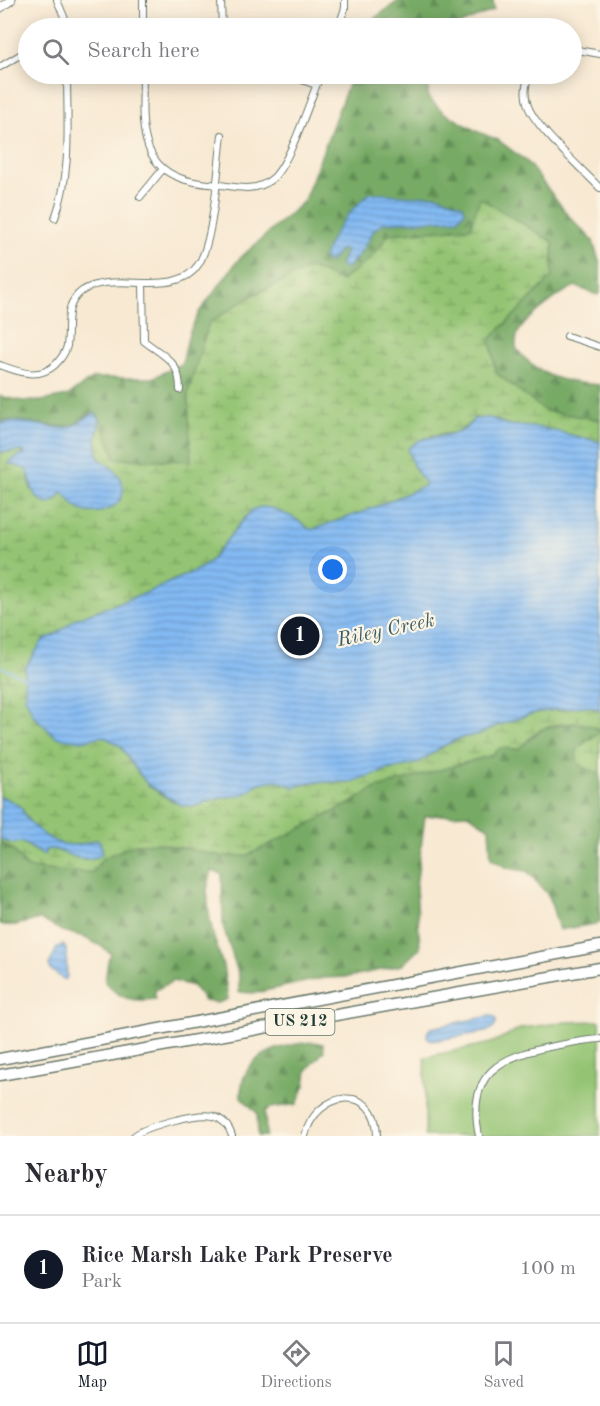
<!DOCTYPE html>
<html lang="en">
<head>
<meta charset="utf-8">
<style>
  body { margin:0; font-family:"Old Standard TT",serif; background:#f7f7f7; color:#2b2b33 }
  .you { position:absolute; left:333px; top:570px; width:21px; height:21px; margin:-15px; border:4px solid #fff; border-radius:50%; background:#1a73e8; box-shadow:0 0 0 9px #1a73e833 }
  .badge { display:grid; place-items:center; width:39px; height:39px; border-radius:50%; background:#111827; color:#fff; font-size:20px; font-weight:700 }
  .pin { position:absolute; translate:-50% -50%; border:3px solid #fff; box-shadow:0 2px 6px #0006 }
  .list { margin:0; padding:0; list-style:none }
  h2 { display:flex; justify-content:space-between; align-items:center; height:78px; margin:0; padding:0 24px; font-size:26px }
  h2 small { font-size:20px; font-weight:400; color:#7c7c81 }
  .list li { display:grid; grid-template-columns:39px 1fr auto; gap:18px; align-items:center; box-sizing:border-box; height:108px; padding:0 24px; border-top:2px solid #e1e1e2 }
  .list b { display:block; font-size:22px; white-space:nowrap }
  .list p { margin:0; font-size:20px; white-space:nowrap; color:#7c7c81 }
  .list em { font-size:20px; font-style:normal; color:#7c7c81 }
  .icon { flex:none; width:33px; height:33px; fill:none; stroke:currentColor; stroke-width:2; stroke-linecap:round; stroke-linejoin:round }
  .map { position:relative; flex:none; width:600px; height:1136px; overflow:hidden }
  .search { position:absolute; background:#fff; box-shadow:0 3px 15px #0003; left:18px; right:18px; top:18px; height:66px; display:flex; align-items:center; gap:15px; box-sizing:border-box; padding:0 21px; border-radius:33px; color:#7c7c81; font-size:22px }
  .sheet { height:186px; background:#fff }
  nav { display:flex; justify-content:space-around; align-items:center; box-sizing:border-box; height:84px; border-top:2px solid #e1e1e2; background:#fff; font-size:16px; color:#7c7c81 }
  nav a { display:grid; justify-items:center; gap:3px }
  nav .on { color:#111827 }
  .map>svg:first-child { display:block }
  .green { fill:#94c473; stroke:#5a8054; stroke-width:1.5 }
  .forest { fill:url(#forest-firs); stroke:#4b744c; stroke-width:1.5 }
  .wetland { fill:url(#wetland-marsh); stroke:#5a8054; stroke-width:1.5 }
  .water { fill:url(#water-rules); stroke:#517c94; stroke-width:1.5 }
  .lines { fill:none; stroke-linecap:round; stroke-linejoin:round }
  .stream { stroke:#83baf3; stroke-width:1.5 }
  .minor-casing { stroke:#6b796c; stroke-width:8 }
  .tertiary-casing { stroke:#6b796c; stroke-width:10 }
  .motorway-casing { stroke:#6b796c; stroke-width:13 }
  .minor { stroke:#fff; stroke-width:6 }
  .tertiary { stroke:#fff; stroke-width:8 }
  .motorway { stroke:#fff; stroke-width:10 }
  .labels { text-anchor:middle; dominant-baseline:central; stroke-width:4.5; stroke-linejoin:round; paint-order:stroke }
  .shield { fill:#fcf5e5; stroke:#617469; stroke-width:1.5 }
  .shield-label { font-size:16px; font-weight:bold; fill:#1f3d34 }
  .water-label { font-size:20px; font-style:italic; fill:#385c64; stroke:#fcf5e5 }
</style>
</head>
<body>
<div class="map">
<svg width="600" height="1136" viewBox="0 0 600 1136">
  <defs>
    <pattern id="forest-firs" width="22" height="20" patternUnits="userSpaceOnUse" patternTransform="scale(1.5)"><rect width="22" height="20" fill="#77aa65"/><path d="M5 1l3.5 6h-7zM16 11l3.5 6h-7z" fill="#618c54"/></pattern>
    <pattern id="wetland-marsh" width="20" height="14" patternUnits="userSpaceOnUse" patternTransform="scale(1.5)"><rect width="20" height="14" fill="#94c473"/><path d="M1 5h8M5 5V1M11 12h8M15 12V8" fill="none" stroke="#78a05f"/></pattern>
    <pattern id="water-rules" width="6" height="5" patternUnits="userSpaceOnUse" patternTransform="scale(1.5)"><rect width="6" height="5" fill="#83baf3"/><path d="M0 2.5h6" fill="none" stroke="#6b98c6"/></pattern>
  </defs>
  <rect width="100%" height="100%" fill="#fcf5e5"/>
  <filter id="ink" filterUnits="userSpaceOnUse"><feTurbulence type="fractalNoise" baseFrequency=".0167" numOctaves="2"/><feDisplacementMap in="SourceGraphic" scale="12" xChannelSelector="R" yChannelSelector="G"/><feConvolveMatrix kernelMatrix="1 2 1 2 8 2 1 2 1" color-interpolation-filters="sRGB"/></filter>
  <filter id="wash" filterUnits="userSpaceOnUse"><feTurbulence type="fractalNoise" baseFrequency=".008" numOctaves="4" result="noise"/><feDisplacementMap in="SourceGraphic" scale="24" xChannelSelector="R" yChannelSelector="G"/><feGaussianBlur stdDeviation="1.35" result="paint"/><feColorMatrix in="noise" values="0 0 0 0 0 0 0 0 0 0 0 0 0 0 0 0 0 1.4 0 .05"/><feComposite in="paint" operator="in"/></filter>
  <g filter="url(#wash)">
    <rect width="100%" height="100%" fill="#f8e9d3"/>
    <path class="green" d="M600,1021v115h-175v-79l66,-14 31,-15 44,-6z"/>
    <path class="forest" d="M400,0h93l1,10 -43,18h-83l4,-8z
      M352,74h77l-1,23 15,15 33,19 22,9 29,22 42,54 24,25 7,24v28l-3,2 -22,-9c-14,6 -51,34 -57,47 -2,4 -2,11 -2,15 22,30 48,34 84,37v35l-55,-9 -49,-38 -6,-34 62,-62 -72,-78 -10,29 -81,6 -20,26 -181,133 4,68 -76,-2 -16,-40 -19,-2c-2,3 -3,6 -6,7 -12,7 -58,-5 -75,-4v-24l22,5h19l26,-5 26,-18h59l30,-14 7,-31 11,-22 39,-52 65,-58z
      M569,724l22,1 9,5 -2,4 -8,3 -1,32 11,5v149l-41,7 -10,-34 -22,-25 -20,-3 -16,-10 -2,-30 -21,-14 -43,2 -9,71 4,61 -18,17 -53,12 -26,1 -68,15 -16,-1v-16l-16,-50 -1,-52 -10,-3 -5,18 2,25 4,21 10,31 5,33 -10,4 -14,-2 -11,-15 -20,-5 -18,9v9c-22,3 -35,1 -50,-17l3,-22 3,-6 -10,-8 -20,-10 -19,-5 -22,-12c-12,3 -27,9 -40,5v-82l14,9 14,17 65,4 10,-14 32,-14 22,-1 66,13h23l107,-54 20,-13 119,-34 8,-7 18,1 26,-21z
      M314,1042l9,2 1,7 -17,19 -2,15 -8,19 -27,4 -5,3 1,25h-8l-1,-23 -16,-16c-1,-42 37,-52 73,-55z"/>
    <path class="wetland" d="M480,198l73,44 -1,35 -62,62 6,34 49,38 55,9v22l-58,-14 -34,-3 -13,-6h-21c-14,15 -22,15 -42,16l-19,30 14,20 -56,24 -60,21 -14,-10 -59,6 -26,33 -11,9 -55,25 -69,25 -22,17 -12,5 50,98 10,-2 18,10 11,18 16,21 17,12 16,8 14,1 19,-7 31,-5 14,-11 17,-3 18,7 17,-5h24l83,-19 25,-17 18,-8 19,-4 16,-8 38,-13 48,-7 10,1 8,3v64l-21,-9c-11,-20 13,-23 21,-35 -9,-9 -45,-8 -56,-2 -10,4 -18,15 -26,21l-18,-1 -8,7 -119,34 -20,13 -107,54h-23l-66,-13 -22,1 -32,14 -10,14h-28l-37,-4 -14,-17 -14,-9v-3l10,4 12,-1 21,13 2,-5c11,-4 27,8 41,9l14,-10 -4,-9c-29,12 -48,3 -68,-20 -3,-3 -4,-8 -7,-12 -6,-6 -14,-9 -21,-12v-344l23,-1 8,38 31,2c17,14 13,22 40,20l13,-41 -17,-13 -2,-19 3,-12 -14,-9c-3,2 -7,7 -10,9 -17,9 -54,-8 -75,-3v-3h10l52,7 13,-2 6,-8 15,-4 4,6 16,40 75,2 -3,-68 21,-70 37,-24 64,-31 31,13 28,-21 20,-26 81,-6z"/>
    <path class="water" d="M370,193l42,3 25,-1 26,10 2,6 -7,8 -75,4 -9,7 -15,25 -13,14 -6,-3 6,-16 -6,-1 -10,13 -7,-3c8,-25 26,-48 47,-66z
      M95,413l5,7 -4,18 2,19c8,8 19,12 23,23 11,25 -23,39 -42,29 -7,-4 -11,-13 -17,-17l-4,7 -10,5c-21,-9 -13,-19 -22,-35l-18,-6 10,-7 7,-1 -2,-4 -23,1v-29c22,-5 44,6 66,5 11,-1 18,-11 29,-15z
      M490,418l18,7 34,3 58,14v268l-8,-3 -10,-1 -48,7 -38,13 -16,8 -19,4 -18,8 -25,17 -31,7 -36,12h-40l-17,5 -18,-7 -17,3 -14,11 -31,5 -19,7 -14,-1 -33,-20 -16,-21 -11,-18 -18,-10 -21,5 -26,-4 -23,-22 -8,-19v-28l18,-28 12,-5 22,-17 69,-25 55,-25 11,-9 26,-33 14,-16 9,-3 10,1 21,9 19,13 60,-21 55,-24 -13,-20 -5,-16c19,-19 37,-8 55,-19 4,-2 8,-8 11,-11z
      M0,796c7,3 15,6 21,12 3,4 4,9 7,12 20,22 39,32 67,20l5,1 2,11 -2,4c-26,10 -40,-12 -55,-6v4l-2,1 -21,-13 -12,1 -10,-4z
      M63,944l3,5 1,28 -2,3 -14,-10 -2,-5 8,-17z
      M490,1016l5,1c4,8 -3,12 -9,15l-49,8h-7l-3,-4 1,-5 3,-3z"/>
    <g class="lines">
      <path class="stream" d="M0,666l26,13"/>
    </g>
  </g>
  <g filter="url(#ink)">
    <g class="lines">
      <defs>
        <path id="minor" d="M57,0l8,19 1,9
          M143,0v28
          M221,0l1,28
          M338,28l7,-20v-8
          M572,49l28,5
          M0,67l28,-17
          M143,74c0,37 -8,88 37,104 12,5 28,6 41,7 18,3 37,7 52,-7 18,-17 37,-79 48,-104
          M285,74l31,11
          M530,74c-5,10 -6,21 -2,32 7,21 55,64 72,82
          M464,76l1,-2
          M140,197l23,-28
          M55,218c17,-45 12,-97 12,-144
          M143,283l1,58c21,16 36,20 36,49
          M567,336l33,11
          M0,365c19,7 38,15 55,0 6,-6 10,-11 12,-19 3,-20 -4,-41 15,-55 32,-22 93,9 116,-26 16,-23 20,-100 24,-130
          M134,1136c12,-10 64,-24 79,-20 10,3 16,10 19,20
          M305,1136c10,-45 72,-55 72,0
          M479,1136c-13,-63 21,-80 75,-90 15,-3 31,-6 46,-7"/>
        <path id="tertiary" d="M0,8l11,-8"/>
        <path id="motorway" d="M0,1059l600,-113
          M0,1075l600,-107"/>
      </defs>
      <use href="#minor" class="minor-casing"/>
      <use href="#tertiary" class="tertiary-casing"/>
      <use href="#motorway" class="motorway-casing"/>
      <use href="#minor" class="minor"/>
      <use href="#tertiary" class="tertiary"/>
      <use href="#motorway" class="motorway"/>
    </g>
  </g>
  <g class="labels">
    <rect class="shield" x="265.5" y="1009" width="69" height="26" rx="4.5"/>
    <g class="shield-label">
      <text x="300" y="1022">US 212</text>
    </g>
    <g class="water-label">
      <text transform="translate(386 631) rotate(-12)">Riley Creek</text>
    </g>
  </g>
</svg>
<div class="you"></div>
<div class="pin badge" style="left:300px;top:636px">1</div>
<div class="search"><svg class="icon" aria-label="search" viewBox="0 0 24 24"><circle cx="10" cy="10" r="6"/><path d="M15 15l6 6"/></svg>Search here</div>
</div>
<section class="sheet">
<h2>Nearby<small></small></h2>
<ul class="list">
<li><span class="badge">1</span><div><b>Rice Marsh Lake Park Preserve</b><p>Park</p></div><em>100 m</em></li>
</ul>
</section>
<nav>
<a class="on"><svg class="icon" aria-label="map" viewBox="0 0 24 24"><path d="M3 6l6-2 6 2 6-2v14l-6 2-6-2-6 2zM9 4v14M15 6v14"/></svg>Map</a>
<a><svg class="icon" aria-label="directions" viewBox="0 0 24 24"><path d="M12 3l9 9-9 9-9-9zM9 14v-3h6M13 9l2 2-2 2"/></svg>Directions</a>
<a><svg class="icon" aria-label="saved" viewBox="0 0 24 24"><path d="M7 4h10v16l-5-4-5 4z"/></svg>Saved</a>
</nav>
</body>
</html>
